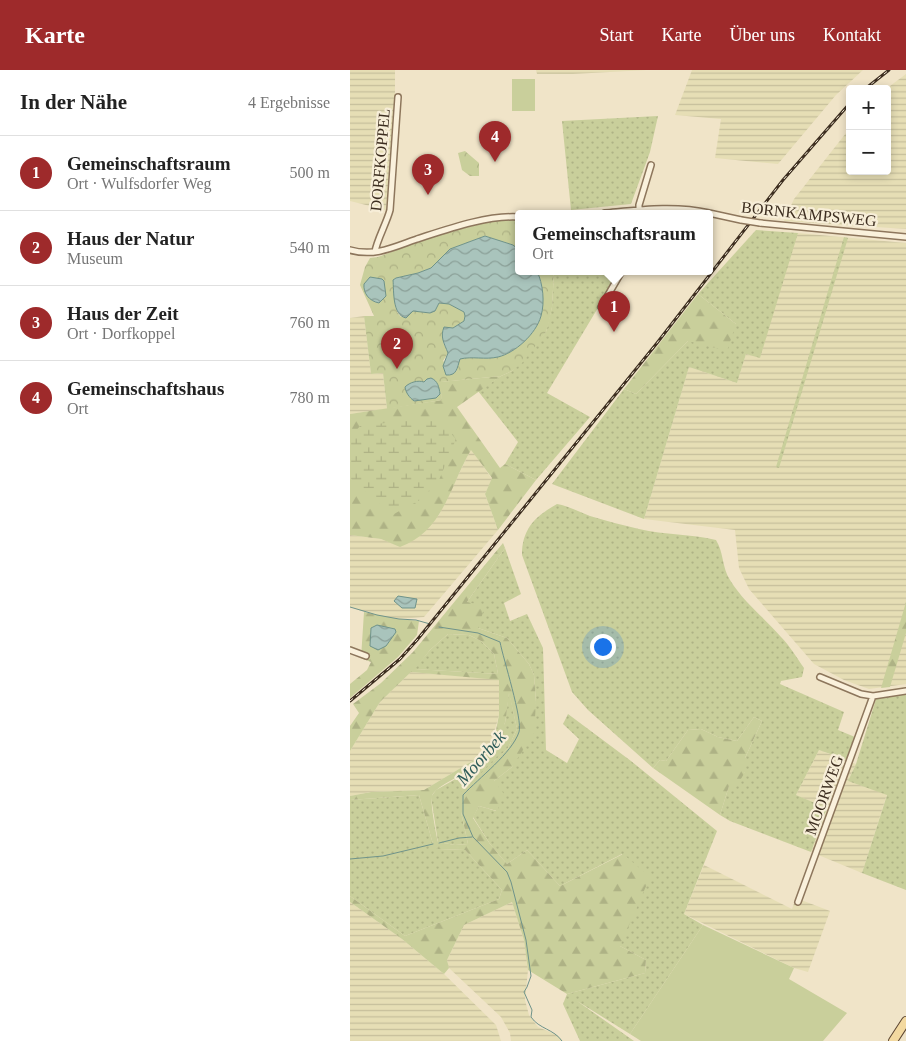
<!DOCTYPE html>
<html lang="de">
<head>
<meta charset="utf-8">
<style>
  body { margin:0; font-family:"Times New Roman",serif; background:#f6f6f6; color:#222 }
  .controls { position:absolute; right:15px; top:15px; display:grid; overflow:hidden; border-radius:5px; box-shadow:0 2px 8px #0003 }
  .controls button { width:45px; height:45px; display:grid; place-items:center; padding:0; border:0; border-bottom:1px solid #e0e0e0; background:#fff; color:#222; font:25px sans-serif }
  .you { position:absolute; left:252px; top:576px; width:18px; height:18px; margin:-12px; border:4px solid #fff; border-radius:50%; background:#1a73e8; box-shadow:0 0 0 8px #1a73e833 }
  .badge { display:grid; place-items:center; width:32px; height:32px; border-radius:50%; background:#9e2a2b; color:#fff; font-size:16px; font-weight:700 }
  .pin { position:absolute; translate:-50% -41px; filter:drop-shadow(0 1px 2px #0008) }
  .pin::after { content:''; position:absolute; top:26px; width:18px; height:15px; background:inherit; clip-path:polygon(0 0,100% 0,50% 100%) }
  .popup { position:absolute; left:165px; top:140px; width:198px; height:65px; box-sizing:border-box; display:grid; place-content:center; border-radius:5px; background:#fff; filter:drop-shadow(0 1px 4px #0005); font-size:16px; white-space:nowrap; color:#767676 }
  .popup b { font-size:19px; color:#222 }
  .popup::after { content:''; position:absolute; left:50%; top:100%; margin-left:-10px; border:10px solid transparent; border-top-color:#fff }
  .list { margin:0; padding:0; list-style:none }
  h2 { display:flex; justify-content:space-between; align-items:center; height:65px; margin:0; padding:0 20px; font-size:21px }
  h2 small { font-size:16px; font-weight:400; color:#767676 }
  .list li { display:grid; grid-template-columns:32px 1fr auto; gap:15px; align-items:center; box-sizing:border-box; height:75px; padding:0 20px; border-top:1px solid #e0e0e0 }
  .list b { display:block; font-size:19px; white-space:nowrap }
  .list p { margin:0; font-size:16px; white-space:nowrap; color:#767676 }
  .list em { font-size:16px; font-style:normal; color:#767676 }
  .map { position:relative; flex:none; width:556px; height:971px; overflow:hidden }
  header { display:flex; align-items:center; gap:30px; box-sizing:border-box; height:70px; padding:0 25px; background:#9e2a2b; color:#fff }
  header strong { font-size:24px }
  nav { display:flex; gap:28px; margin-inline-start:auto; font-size:18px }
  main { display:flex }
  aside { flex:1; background:#fff }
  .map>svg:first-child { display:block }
  .farmland { fill:url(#farmland-rules) }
  .grass { fill:url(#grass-dots) }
  .forest { fill:url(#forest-firs); fill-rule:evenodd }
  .wetland { fill:url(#wetland-marsh) }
  .park { fill:url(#park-crowns); fill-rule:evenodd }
  .pitch { fill:#c9cf9b }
  .water { fill:url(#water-waves); stroke:#6f938a }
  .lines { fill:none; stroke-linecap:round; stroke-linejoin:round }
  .stream { stroke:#6f938a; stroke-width:1 }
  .minor-casing { stroke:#8d765c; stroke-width:8 }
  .primary-casing { stroke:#5b4430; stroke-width:10 }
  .minor { stroke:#faf1dc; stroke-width:5 }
  .primary { stroke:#f3d9a0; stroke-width:8 }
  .rail-casing { stroke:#3d2e20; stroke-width:3 }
  .rail { stroke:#f7eed8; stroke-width:1; stroke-dasharray:4; stroke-linecap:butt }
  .minor-bridge-casing { stroke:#8d765c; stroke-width:8; stroke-linecap:butt }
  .minor-bridge { stroke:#faf1dc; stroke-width:5 }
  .labels { text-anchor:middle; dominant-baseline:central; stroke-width:4.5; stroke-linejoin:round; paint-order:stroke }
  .street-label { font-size:16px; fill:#3d2e20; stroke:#f7eed8 }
  .water-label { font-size:18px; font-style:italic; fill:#2f5d5a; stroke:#f7eed8 }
</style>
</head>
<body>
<header>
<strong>Karte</strong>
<nav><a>Start</a><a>Karte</a><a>Über uns</a><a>Kontakt</a></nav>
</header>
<main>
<aside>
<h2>In der Nähe<small>4 Ergebnisse</small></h2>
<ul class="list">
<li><span class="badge">1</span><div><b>Gemeinschaftsraum</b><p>Ort · Wulfsdorfer Weg</p></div><em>500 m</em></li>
<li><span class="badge">2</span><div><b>Haus der Natur</b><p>Museum</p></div><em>540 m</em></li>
<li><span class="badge">3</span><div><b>Haus der Zeit</b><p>Ort · Dorfkoppel</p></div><em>760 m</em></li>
<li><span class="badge">4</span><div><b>Gemeinschaftshaus</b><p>Ort</p></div><em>780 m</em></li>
</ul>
</aside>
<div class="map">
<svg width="556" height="971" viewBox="0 0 556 971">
  <defs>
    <pattern id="farmland-rules" width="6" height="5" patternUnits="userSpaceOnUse" patternTransform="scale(1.25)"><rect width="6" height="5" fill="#e6deb5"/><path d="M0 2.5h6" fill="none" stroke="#c6bf9b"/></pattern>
    <pattern id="grass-dots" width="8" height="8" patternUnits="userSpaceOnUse" patternTransform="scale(1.25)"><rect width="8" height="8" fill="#c9cf9b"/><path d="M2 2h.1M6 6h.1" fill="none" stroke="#aeb285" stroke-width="1.8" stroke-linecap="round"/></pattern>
    <pattern id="forest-firs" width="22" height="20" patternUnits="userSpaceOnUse" patternTransform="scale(1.25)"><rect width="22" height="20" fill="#c9cf9b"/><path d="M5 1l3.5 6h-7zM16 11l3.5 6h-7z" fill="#aeb285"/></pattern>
    <pattern id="wetland-marsh" width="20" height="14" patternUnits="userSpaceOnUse" patternTransform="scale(1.25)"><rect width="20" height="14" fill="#c9cf9b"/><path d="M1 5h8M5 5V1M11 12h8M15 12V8" fill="none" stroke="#aeb285"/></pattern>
    <pattern id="park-crowns" width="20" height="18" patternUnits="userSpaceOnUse" patternTransform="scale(1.25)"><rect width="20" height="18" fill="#c9cf9b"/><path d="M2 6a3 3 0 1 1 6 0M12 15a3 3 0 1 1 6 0" fill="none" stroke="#aeb285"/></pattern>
    <pattern id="water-waves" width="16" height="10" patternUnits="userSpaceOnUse" patternTransform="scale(1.25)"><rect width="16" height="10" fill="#a9c4bc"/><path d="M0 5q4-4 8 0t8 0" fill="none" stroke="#8ba098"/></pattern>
  </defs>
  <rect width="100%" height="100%" fill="#f0e4c8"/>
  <path class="farmland" d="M0,0h45v28l-9,112 -36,-9z
    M186,0h111l-74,4h-36z
    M342,0h171l-27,25 -58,69 -63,-6 6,-39 -46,-4z
    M556,4v155l-122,-8 10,-22 56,-71v43h37v-82h-1z
    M448,163l108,10v441l-37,5 -25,-9 -30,-16 -65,-75 -10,-21 -4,-38 -91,-11 45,-152 48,16 9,-29 14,3 32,-111z
    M14,246l7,58 12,-1 4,36 -37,5v-96z
    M121,379l21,30 -7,15 13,36 -74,87 -25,2 -28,-5 -21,-7v-72l31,4 19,7 39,-31z
    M61,602l88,7v36l-8,29 -12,13 -55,33 -53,2 -21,4v-45l30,-49z
    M469,680l37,14 -8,17 39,13 -25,79 -51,-21 16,-43 -31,-14z
    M354,795l88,44 4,-11 34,13 -22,61 -14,-4 -110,-54z
    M0,832l52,37 42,35 52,51 5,16h-151z
    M162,832l12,38 4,30 -3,30 4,15 9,12 19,8 6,6h-52l-1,-8 -9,-16 -52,-49 -2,-8 17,-35z"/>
  <path class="grass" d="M308,46l-8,36 -19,52 -60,6 -9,-89z
    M406,160l42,3 -38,125 -14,-4 -9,29 -48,-16 -45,152 -92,-35 72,-95 12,5 52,-53 48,-17 -38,-30z
    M494,167l4,1 -69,230 -3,-1z
    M204,201h66l-73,122 43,24 -54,63 -31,-16 13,-22 -40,-51 23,-15 11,-5 34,-39 6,-25z
    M207,434c12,2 22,8 33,12 16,5 33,9 49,13 26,6 52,5 77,11 8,13 6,28 14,40 15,24 33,36 51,57 9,9 16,21 23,31l-2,9 -21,4 -1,3 64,28 -6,18 17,7 -8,23 -28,-10 -23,45 31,13 -16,44 -81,-31 -10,-6 9,-29 16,-14v-14l17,-37 -8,-4 -17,24 -19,-4 -17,-8 -13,1 -22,31 -6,-1 -7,8 -65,-58 -16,-18 -50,-137c0,-27 14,-39 35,-51z
    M155,478l16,46 -17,9 6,18 17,-7 16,34 3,102 21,13 12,-24 -16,-15 5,-10 63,47 86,70 -33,83 19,11 -73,109 -53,-33 57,40h-54l-17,-37 4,-10 78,-21 1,-13 -26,-14 2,-92 -62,32 -33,-36 -20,14 -17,-20 -17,-27 6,-11 17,5 -2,-30 18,-14 24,-65 -2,-27 -5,-11 -22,-26 -29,-10 -11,-26z
    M98,564l21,1 12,6 13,13 4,20 -84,-5 16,-19z
    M159,621l8,38 -9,19 -47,45v19l7,32 -13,1 -17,-3 -7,-45 5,-7 46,-26 23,-41z
    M556,622v198l-44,-17 25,-78 -39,-14 8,-17 21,-68z
    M69,725l14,49 5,5 27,1 37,40 -3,9 -94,37 -55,-40v-96z"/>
  <path class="forest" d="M348,224l38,30 -9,27 -39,-10 -52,53 -12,-5z
    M151,306l-44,31 43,61 5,-4 31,16 -38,50 -13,-36 7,-16 -21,-28c-21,35 -27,81 -71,97l-19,-8 -31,-4v-121l92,-14 -2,-18z
    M153,473l2,5 -38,54 18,4 -7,22 29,10 22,26 5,11 2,27 -2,31 -22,34 -18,14 10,13 -7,17 -18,-5 -6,12 17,26 17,20 20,-14 33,36 63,-32 27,23 -30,69 26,14 -1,13 -78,21 -39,-24 -4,-30 -12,-38 -48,23 -17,35 2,8 -5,6 -42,-35 -52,-37v-6l55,40 94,-37 3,-9 -37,-40 -27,-1 -6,-3 1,-2 -14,-49 -69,5v-4l21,-4 53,-2 55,-33 12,-13 5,-14 3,-15v-35l-88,-8 -31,30 -30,49v-25l9,-13 -6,-9 28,-21 32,-31zM98,564l21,1 12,6 13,13 4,20 -83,-5 15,-19zM159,623l8,36 -9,19 -48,45 1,19 7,32 -13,1 -17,-3c-2,-9 -8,-39 -6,-46 5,-14 52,-27 64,-47 9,-15 11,-39 13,-56z
    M556,532v31l-16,54 -9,1z
    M14,542l35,7 20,2 -2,14 -19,22 -48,41v-14l17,-14 4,-8 -10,-4zM21,558l22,8 -23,10z
    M404,647l8,4 -17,37v14l-10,17 -6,-3 -9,29 -67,-47 7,-8 6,1 22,-31 13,-1 17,8 19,4z"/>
  <path class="wetland" d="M86,347l20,22 -17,41 -19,20 -28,15 -42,-37v-40l10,-12z"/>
  <path class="park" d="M115,81l14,12v13h-9l-8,-6 -4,-17z
    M155,148h14v32l-6,-5 -28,-9 -35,13 -19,19 -13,5 -22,5 -2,2 3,32 4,5 12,-6 17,2 5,-2 4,-8 10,1 15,8 1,4 -1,5 -11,7 -10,14 5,11 -5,8 13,11 3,-13c13,-3 26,1 39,-2 17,-4 38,-23 43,-41 4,-14 2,-32 -4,-45h17l-2,36 -3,15 -3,10 -23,30 -11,9 -11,5 -60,6 1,18 -55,9 -4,-36 -12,1 -7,-58h10l-14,-31 5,-18 5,-9 8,-1 55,-21zM74,312l6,17 -6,1 -14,-3 -5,-10z"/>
  <path class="pitch" d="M162,9h23v32h-23z
    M353,855l91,43 -5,11 58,34 -24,28h-182l-11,-7z"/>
  <path class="water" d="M135,166l28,9 6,5v21h18c6,13 8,31 4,45 -5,18 -26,37 -43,41 -13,3 -26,-1 -38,2 -3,9 -3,17 -14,16l-3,-9 5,-13c-4,-10 -8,-16 -4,-26l9,1 11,-7 1,-5 -1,-4 -15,-8 -10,-1 -4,8 -5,2 -17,-2 -7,7c-14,-3 -12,-27 -13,-38l3,-2 22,-5 13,-5 19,-19z
    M20,207l12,2 2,2 2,15 -7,7c-10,-2 -16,-10 -15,-19z
    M81,308c7,3 8,9 9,16l-4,4 -22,3c-5,-4 -8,-8 -9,-14 5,-5 13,-7 19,-5l3,-3z
    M48,526l19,3 -2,9h-13l-8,-7z
    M27,555l18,4 1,3 -10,14 -8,4 -8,-4 1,-18z"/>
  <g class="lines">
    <path class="stream" d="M0,537l27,8 22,4 17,1 14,4
      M89,557l39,6 22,9c3,16 23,78 19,90 -7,21 -40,46 -56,63v19l10,23 34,35 4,10 15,58 5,36 -4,11 -3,5 8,18 -1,7c8,12 23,12 31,24
      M89,773l20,-5 13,-1
      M0,789l33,-3 50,-12"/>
    <defs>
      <path id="minor" d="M255,143c33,-3 70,-8 104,0
        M289,143v-8l12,-40
        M359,143l32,7
        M410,153l146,14
        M0,180c25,7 44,-3 67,-11 31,-10 70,-24 102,-22
        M25,182c1,-10 12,-30 15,-42l8,-113
        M251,237l21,-36
        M0,580l16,6
        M470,607l41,17 12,2 33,-5
        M448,832l75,-206"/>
      <path id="primary" d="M543,971l13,-20"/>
    </defs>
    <use href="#minor" class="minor-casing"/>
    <use href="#primary" class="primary-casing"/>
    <use href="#minor" class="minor"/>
    <use href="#primary" class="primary"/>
    <defs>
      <path id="rail" d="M515,19l24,-19
        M0,631l50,-42 17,-19 240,-297 126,-163 67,-77"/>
    </defs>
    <use href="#rail" class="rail-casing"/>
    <use href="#rail" class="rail"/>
    <defs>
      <path id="minor-bridge" d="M391,150l19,3"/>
    </defs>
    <use href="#minor-bridge" class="minor-bridge-casing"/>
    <use href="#minor-bridge" class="minor-bridge"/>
  </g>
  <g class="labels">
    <g class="street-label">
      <text transform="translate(30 90) rotate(-85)">DORFKOPPEL</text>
      <text transform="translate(459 144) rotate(6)">BORNKAMPSWEG</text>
      <text transform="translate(474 725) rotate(-70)">MOORWEG</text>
    </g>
    <g class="water-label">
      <text transform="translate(131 688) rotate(-49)">Moorbek</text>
    </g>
  </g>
</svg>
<div class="controls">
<button>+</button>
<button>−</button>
</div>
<div class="you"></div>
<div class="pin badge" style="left:264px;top:262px">1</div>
<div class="popup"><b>Gemeinschaftsraum</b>Ort</div>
<div class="pin badge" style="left:47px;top:299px">2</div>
<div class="pin badge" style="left:78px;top:125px">3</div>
<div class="pin badge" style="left:145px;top:92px">4</div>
</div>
</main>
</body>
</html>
